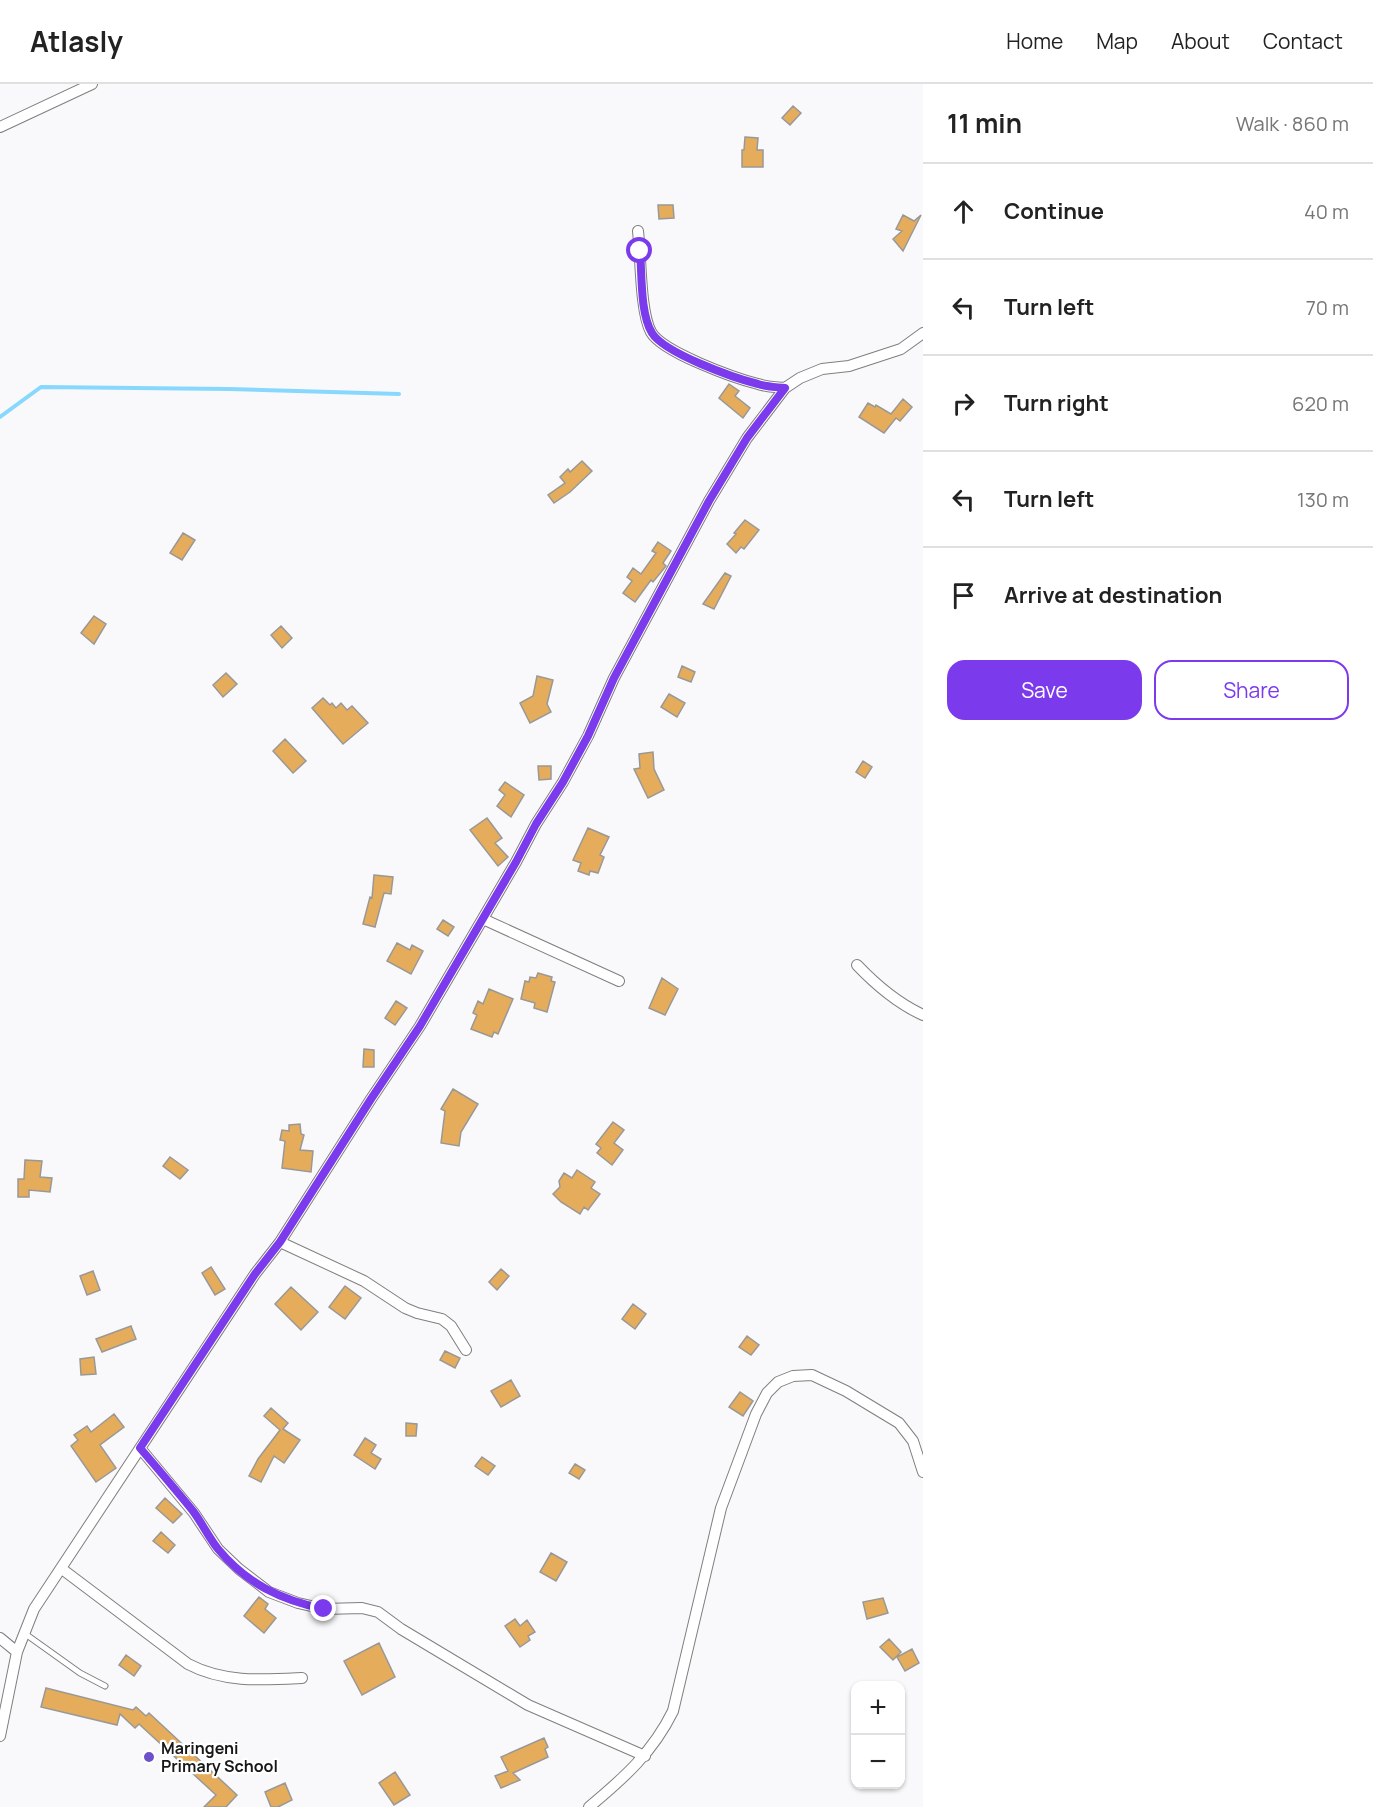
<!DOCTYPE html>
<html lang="en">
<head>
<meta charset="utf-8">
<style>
  body { margin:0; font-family:Manrope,sans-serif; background:#f2f2f2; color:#222 }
  .controls { position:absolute; right:18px; bottom:18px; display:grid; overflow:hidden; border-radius:12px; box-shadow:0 2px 4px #0004 }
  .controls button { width:54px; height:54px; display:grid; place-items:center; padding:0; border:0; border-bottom:2px solid #e0e0e0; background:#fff; color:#222; font:30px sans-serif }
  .stop { position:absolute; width:18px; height:18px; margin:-14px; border:4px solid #7c3aed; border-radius:50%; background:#fff }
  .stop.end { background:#7c3aed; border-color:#fff; box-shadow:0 2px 6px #0008 }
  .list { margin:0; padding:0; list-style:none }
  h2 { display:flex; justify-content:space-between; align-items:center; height:78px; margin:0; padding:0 24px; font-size:26px }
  h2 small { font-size:20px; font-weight:400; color:#767676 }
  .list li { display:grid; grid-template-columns:39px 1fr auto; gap:18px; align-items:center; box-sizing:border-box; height:96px; padding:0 24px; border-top:2px solid #e0e0e0 }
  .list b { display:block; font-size:22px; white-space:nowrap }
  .list em { font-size:20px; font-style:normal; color:#767676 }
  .actions { display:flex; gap:12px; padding:18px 24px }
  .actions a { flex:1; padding:14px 0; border:2px solid #7c3aed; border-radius:18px; text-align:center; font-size:21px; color:#7c3aed }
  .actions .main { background:#7c3aed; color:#fff }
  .icon { flex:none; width:33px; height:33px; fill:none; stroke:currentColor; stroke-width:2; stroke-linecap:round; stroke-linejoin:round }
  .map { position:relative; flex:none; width:923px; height:1723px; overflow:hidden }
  header { display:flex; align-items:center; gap:36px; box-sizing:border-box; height:84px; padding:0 30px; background:#fff; border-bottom:2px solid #e0e0e0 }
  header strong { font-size:28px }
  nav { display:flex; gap:33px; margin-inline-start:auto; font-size:21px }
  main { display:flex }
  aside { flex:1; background:#fff }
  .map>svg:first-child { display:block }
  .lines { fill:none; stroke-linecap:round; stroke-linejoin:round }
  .stream { stroke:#88d8fe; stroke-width:4 }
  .building { fill:#e5ad5b; stroke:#999897; stroke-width:1.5 }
  .service-casing { stroke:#7f7f80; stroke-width:7 }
  .minor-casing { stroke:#7f7f80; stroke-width:12 }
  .service { stroke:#fff; stroke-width:5 }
  .minor { stroke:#fff; stroke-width:10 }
  .route { stroke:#7c3aed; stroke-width:8 }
  .poi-dot { fill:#6e50ca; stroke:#fff; stroke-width:2 }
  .labels { text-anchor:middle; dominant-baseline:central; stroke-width:4.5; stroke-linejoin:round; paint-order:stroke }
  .poi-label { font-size:16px; font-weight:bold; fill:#171818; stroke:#fff; text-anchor:start }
</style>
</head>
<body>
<header>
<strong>Atlasly</strong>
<nav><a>Home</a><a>Map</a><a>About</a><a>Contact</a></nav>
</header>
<main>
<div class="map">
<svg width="923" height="1723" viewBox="0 0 923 1723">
  <rect width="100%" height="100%" fill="#f9f9fb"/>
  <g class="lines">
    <path class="stream" d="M0,333l41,-30 188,2 170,5"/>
  </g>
  <path class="building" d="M793,22l8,7 -11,12 -8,-7z
    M745,53l13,1 -1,12h6v17h-21v-17h2z
    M658,121h15l1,13 -15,1z
    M903,131l11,6 7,-6 -18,36 -10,-12 9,-8 -6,-2z
    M729,300l10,7 -4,5 15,12 -7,10 -24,-20z
    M903,315l9,8 -12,14 -4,-3 -12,15 -25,-16 9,-14 7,4 1,-2 15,9z
    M582,377l10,10 -22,21 -16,11 -6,-8 17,-12 -5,-6 8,-8 2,3z
    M745,436l14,10 -15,19 -3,-2 -5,6 -9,-9 9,-10 -2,-1z
    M183,449l12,7 -13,20 -12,-7z
    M658,458l13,9 -8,12 3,3 -13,16 -2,-2 -16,22 -12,-9 9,-12 -5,-4 6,-9 8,6 15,-21 -4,-2z
    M725,489l6,3 -17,33 -11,-5z
    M94,532l12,8 -12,20 -13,-11z
    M281,542l11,12 -10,10 -11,-13z
    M682,582l13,6 -4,10 -13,-5z
    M226,589l11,11 -14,13 -10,-12z
    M537,592l16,4 -6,24 4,8 -21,11 -10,-20 13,-7z
    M669,610l16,9 -8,14 -16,-10z
    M323,614l7,7 2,-2 4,5 5,-5 6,7 5,-4 16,17 -25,21 -31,-36z
    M285,655l21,22 -13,12 -20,-22z
    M653,668l1,17 10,21 -16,8 -14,-29 6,-1 -1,-14z
    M863,677l9,6 -7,11 -9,-6z
    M538,682h13v13l-12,1z
    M505,698l19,13 -13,22 -14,-11 8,-11 -6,-5z
    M487,734l15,20 -7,5 13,14 -10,9 -28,-36z
    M588,744l21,9 -9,18 4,2 -6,16 -8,-2 -1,4 -11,-4 3,-8 -8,-3z
    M374,791l19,2 -2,17 -7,-1 -9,34 -12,-3 7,-27 2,1z
    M443,836l11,7 -6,9 -11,-7z
    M397,859l13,7 2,-5 11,6 -12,23 -24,-13z
    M538,889l14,4 -1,4 4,1 -8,30 -13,-4 1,-5 -14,-4 4,-18 4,1 1,-5 6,1z
    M662,894l16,11 -13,26 -16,-7z
    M489,905l24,10 -15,35 -4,-2 -2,5 -21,-8 6,-14 -4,-2 5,-12 5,3z
    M396,917l11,7 -12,17 -10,-7z
    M364,965l10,1v17h-11z
    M453,1005l25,15 -17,28 -2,14 -18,-3 4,-32 -4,-2z
    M613,1038l11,8 -10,13 9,7 -11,15 -15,-12 4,-5 -5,-4z
    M300,1040l1,10 3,1 -4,15 13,1 -2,21 -29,-4 3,-27 -5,-1 2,-10 7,1v-6z
    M170,1073l18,13 -8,9 -17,-13z
    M25,1076l17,1 -2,16 12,1 -2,14 -21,-2v7h-11v-18h6z
    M577,1086l18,12 -4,6 9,6 -12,16 -4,-3 -4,7 -19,-12 -8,-8 7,-7 -1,-6 5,-8 8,5z
    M211,1183l14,22 -10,6 -13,-22z
    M501,1185l8,7 -12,14 -8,-8z
    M93,1187l7,19 -13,5 -7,-19z
    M345,1202l16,12 -16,21 -16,-12z
    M291,1203l27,25 -17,18 -26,-26z
    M633,1220l13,10 -11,15 -13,-10z
    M131,1242l5,13 -34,13 -6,-13z
    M747,1252l12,9 -8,10 -12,-8z
    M445,1267l15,7 -5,10 -15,-8z
    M94,1273l2,17 -15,1 -1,-16z
    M511,1296l9,16 -19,11 -10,-16z
    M740,1308l13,9 -10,15 -14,-9z
    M271,1324l17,15 -5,6 17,11 -16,23 -10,-7 -13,26 -12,-6 9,-17 22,-29 -16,-14z
    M114,1330l10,13 -24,18 16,23 -20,14 -25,-36 7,-6 -4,-5 13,-9 4,6z
    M406,1339l11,1 -1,12h-10z
    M365,1354l11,7 -5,8 10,6 -6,10 -21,-14z
    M482,1373l13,9 -7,9 -13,-9z
    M575,1380l10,6 -6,9 -10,-6z
    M165,1414l17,16 -9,9 -17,-15z
    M161,1448l14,13 -7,8 -15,-12z
    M551,1469l16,9 -11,19 -16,-9z
    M259,1513l9,7 -3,5 11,9 -12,15 -20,-17z
    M883,1514l5,15 -21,6 -4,-17z
    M515,1535l5,7 7,-6 8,12 -7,4 2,4 -10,7 -15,-21z
    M889,1555l12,13 -8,8 -13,-13z
    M379,1559l16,34 -33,18 -18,-34z
    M912,1565l7,14 -14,8 -8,-14z
    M126,1571l15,11 -7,10 -15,-11z
    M46,1604l87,22 3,-3 10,9 3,-3 88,82 -11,12h-22l12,-12 -77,-71 -4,4 -15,-14 -3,11 -76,-18z
    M544,1654l4,9 -3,2 3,8 -35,16 7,7 -19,8 -6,-12 13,-5 -7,-14z
    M395,1688l15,23 -16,10 -15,-22z
    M285,1699l7,17 -14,7h-7l-6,-15z"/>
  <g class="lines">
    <defs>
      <path id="service" d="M24,1549l56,40 25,13"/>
      <path id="minor" d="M0,43l92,-43
        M638,147c3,25 2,81 13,101 11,20 83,46 107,52 9,3 18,3 27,4
        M483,835l136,62
        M857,881c20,21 40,38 66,50
        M280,1158l84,39 41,27 12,5 25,6 9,7 15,24
        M140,1364l54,65 24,36 21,20 30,23 29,11 26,6 38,-1 16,4 23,17 127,76 117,51
        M62,1485l126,95c36,19 75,16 114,14
        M0,1554l17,14
        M0,1652l17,-84 17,-43 221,-335 25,-32 91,-143 49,-73 96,-164 20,-38 27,-42 25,-46 26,-58 95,-177 38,-63 38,-50 15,-10 22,-9 27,-3 52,-17 22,-16
        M589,1723c35,-29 64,-55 84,-96l48,-203 35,-94 11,-21 11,-11 15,-6 19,-1 34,16 53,32 14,18 10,31"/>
    </defs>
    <use href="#service" class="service-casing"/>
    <use href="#minor" class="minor-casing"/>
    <use href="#service" class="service"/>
    <use href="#minor" class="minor"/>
  </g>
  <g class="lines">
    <path class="route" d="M324,1525c-43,-9 -77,-25 -106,-60 -9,-11 -16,-26 -25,-38 -17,-21 -35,-42 -53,-63l115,-174 25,-32 91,-143 49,-73 96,-164 20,-38 27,-42 25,-46 26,-58 95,-177 38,-63 38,-50c-9,-1 -18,-1 -27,-4 -24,-6 -94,-31 -106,-51 -12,-19 -10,-60 -12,-82"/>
  </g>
  <circle class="poi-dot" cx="149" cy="1673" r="6"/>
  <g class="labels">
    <g class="poi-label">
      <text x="161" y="1664">Maringeni<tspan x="161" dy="18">Primary School</tspan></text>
    </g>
  </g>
</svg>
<div class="controls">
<button>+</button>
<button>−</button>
</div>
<div class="stop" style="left:640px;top:167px"></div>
<div class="stop end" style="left:324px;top:1525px"></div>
</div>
<aside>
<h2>11 min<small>Walk · 860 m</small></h2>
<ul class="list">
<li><svg class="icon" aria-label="ahead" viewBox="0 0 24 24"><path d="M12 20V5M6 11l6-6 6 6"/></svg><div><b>Continue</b></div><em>40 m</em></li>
<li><svg class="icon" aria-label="left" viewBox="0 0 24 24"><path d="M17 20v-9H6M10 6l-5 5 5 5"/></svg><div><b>Turn left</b></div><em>70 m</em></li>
<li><svg class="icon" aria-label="right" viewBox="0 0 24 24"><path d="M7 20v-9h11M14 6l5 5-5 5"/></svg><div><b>Turn right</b></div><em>620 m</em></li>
<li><svg class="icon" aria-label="left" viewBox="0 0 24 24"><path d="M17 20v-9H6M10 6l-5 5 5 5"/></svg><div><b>Turn left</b></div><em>130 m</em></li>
<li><svg class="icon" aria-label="arrive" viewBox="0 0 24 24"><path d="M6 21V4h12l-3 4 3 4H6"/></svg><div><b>Arrive at destination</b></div></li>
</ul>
<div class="actions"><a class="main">Save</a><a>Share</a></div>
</aside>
</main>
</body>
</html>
